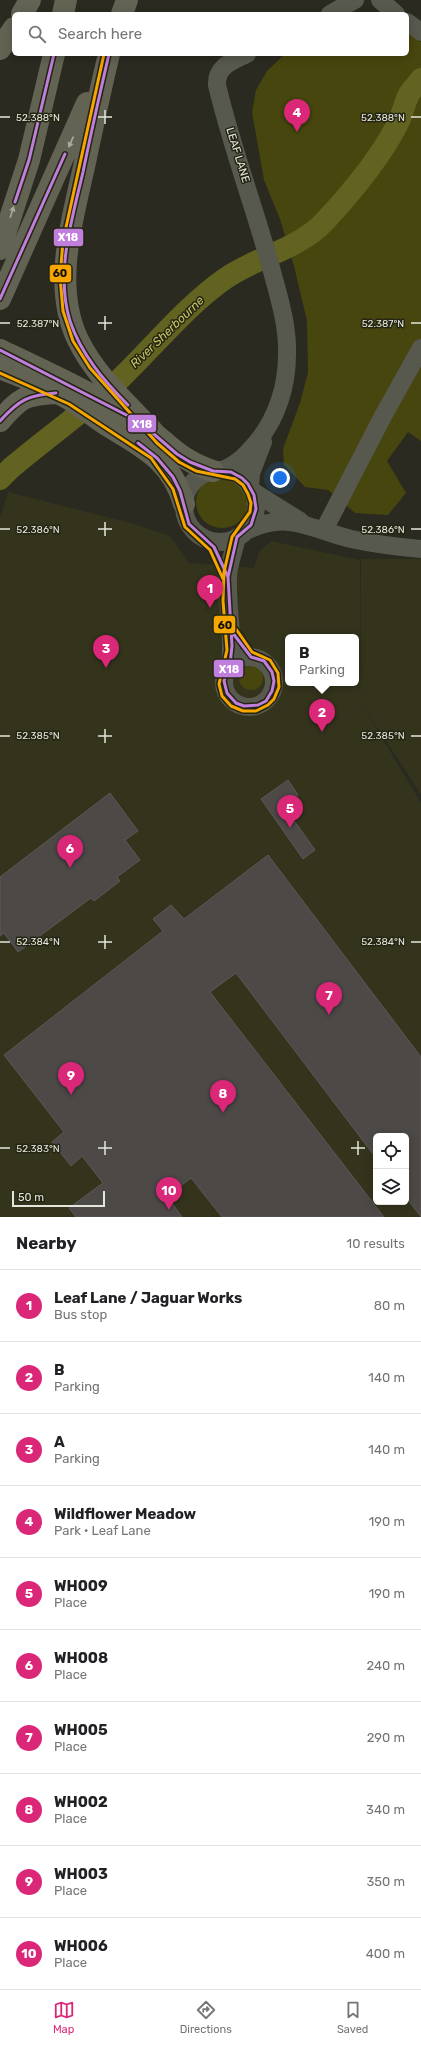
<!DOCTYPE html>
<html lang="en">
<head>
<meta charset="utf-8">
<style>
  body { margin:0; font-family:Rubik,sans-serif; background:#f2f2f2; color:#202124 }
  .controls { position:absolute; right:12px; bottom:12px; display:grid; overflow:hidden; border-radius:6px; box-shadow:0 2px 10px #0003 }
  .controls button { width:36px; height:36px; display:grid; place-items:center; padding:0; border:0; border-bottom:1px solid #e0e0e0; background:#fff; color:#202124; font:20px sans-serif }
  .scale { position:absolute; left:12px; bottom:10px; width:93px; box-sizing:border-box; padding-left:4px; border:2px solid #e5e6db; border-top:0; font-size:11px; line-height:14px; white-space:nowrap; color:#e5e6db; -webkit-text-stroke:3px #242513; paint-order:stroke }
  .you { position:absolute; left:280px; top:478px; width:14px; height:14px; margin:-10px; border:3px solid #fff; border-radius:50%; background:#1a73e8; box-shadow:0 0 0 6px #1a73e833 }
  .badge { display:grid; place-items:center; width:26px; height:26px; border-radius:50%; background:#db2777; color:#fff; font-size:13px; font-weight:700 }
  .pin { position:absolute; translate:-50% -33px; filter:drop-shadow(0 1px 2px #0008) }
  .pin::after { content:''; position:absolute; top:21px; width:14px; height:12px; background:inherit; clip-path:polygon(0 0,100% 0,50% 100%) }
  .popup { position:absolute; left:285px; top:634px; width:74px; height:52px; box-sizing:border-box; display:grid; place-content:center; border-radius:6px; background:#fff; filter:drop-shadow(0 1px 3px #0005); font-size:13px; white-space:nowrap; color:#757577 }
  .popup b { font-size:15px; color:#202124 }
  .popup::after { content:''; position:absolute; left:50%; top:100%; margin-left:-8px; border:8px solid transparent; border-top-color:#fff }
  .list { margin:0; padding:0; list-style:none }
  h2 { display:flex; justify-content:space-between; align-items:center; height:52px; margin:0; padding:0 16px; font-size:17px }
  h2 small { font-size:13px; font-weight:400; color:#757577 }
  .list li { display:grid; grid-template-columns:26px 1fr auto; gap:12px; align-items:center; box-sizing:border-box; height:72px; padding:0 16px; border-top:1px solid #e0e0e0 }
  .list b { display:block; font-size:15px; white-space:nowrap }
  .list p { margin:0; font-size:13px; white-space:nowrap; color:#757577 }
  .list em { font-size:13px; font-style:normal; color:#757577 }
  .icon { flex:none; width:22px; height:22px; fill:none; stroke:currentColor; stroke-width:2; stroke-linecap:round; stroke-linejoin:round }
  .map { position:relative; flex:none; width:421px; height:1217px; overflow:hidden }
  .search { position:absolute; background:#fff; box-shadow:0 2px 10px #0003; left:12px; right:12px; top:12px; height:44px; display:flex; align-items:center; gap:10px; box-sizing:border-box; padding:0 14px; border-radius:6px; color:#757577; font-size:15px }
  .sheet { height:772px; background:#fff }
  nav { display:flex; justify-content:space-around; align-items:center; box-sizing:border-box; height:56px; border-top:1px solid #e0e0e0; background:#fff; font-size:11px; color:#757577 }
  nav a { display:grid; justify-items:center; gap:2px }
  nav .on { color:#db2777 }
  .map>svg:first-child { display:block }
  .built { fill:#34341d; fill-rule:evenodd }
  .green { fill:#47460e }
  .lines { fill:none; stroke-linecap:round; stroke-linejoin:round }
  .river { stroke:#626221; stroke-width:22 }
  .building { fill:#4c4947; stroke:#5b5856 }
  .minor { stroke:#57584e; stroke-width:18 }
  .highway { stroke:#636354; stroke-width:22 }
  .bus-1-casing { stroke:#242513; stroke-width:6 }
  .bus-2-casing { stroke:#242513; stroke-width:6 }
  .bus-1 { stroke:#c07fdc; stroke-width:3 }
  .bus-2 { stroke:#f7a600; stroke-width:3 }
  .oneway { fill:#aaab9e }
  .ticks { fill:none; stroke:#e5e6db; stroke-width:1.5 }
  .labels { text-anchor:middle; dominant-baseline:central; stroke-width:3; stroke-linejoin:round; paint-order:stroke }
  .street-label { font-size:11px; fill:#e5e6db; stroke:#242513 }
  .water-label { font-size:12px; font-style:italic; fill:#c5c564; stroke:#242513 }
  .ticks-label { font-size:10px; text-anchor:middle; fill:#e5e6db; stroke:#242513; stroke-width:3; stroke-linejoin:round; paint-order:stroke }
  .line-badge { stroke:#242513; stroke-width:1.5 }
  .badge-label { font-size:11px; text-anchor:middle; font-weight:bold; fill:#fff }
  .pale-badge-label { font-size:11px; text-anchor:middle; font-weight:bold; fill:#111 }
</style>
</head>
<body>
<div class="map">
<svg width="421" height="1217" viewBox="0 0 421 1217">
  <rect width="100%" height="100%" fill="#2a2a21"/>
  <path class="built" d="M8,492l123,31 39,13 19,27 65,5 5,-16 12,-11 89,19v141l1,-142h60v235l-60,-91 60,100v414h-421v-699zM288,637h68v46h-68zM376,1136h30v66h-30z"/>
  <path class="green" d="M407,33l14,9v399l-13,-9 -21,29 19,32 -18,22 -33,-2 -27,-23 -23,-3 -21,-22 -1,-16 17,-46 8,-31 -1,-51 -13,-55 -14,-47 -16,-39 -12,-68 4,-22 11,-19 18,-17h122z
    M196 502a26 26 0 1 1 52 0a26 26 0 1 1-52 0Z
    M239 678a12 12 0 1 1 24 0a12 12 0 1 1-24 0Z"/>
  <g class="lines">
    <path class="river" d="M0,479l11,-11c37,-31 75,-58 110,-90 35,-34 65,-72 105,-100 32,-22 72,-28 99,-57 27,-29 54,-61 72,-96 5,-9 7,-20 11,-29 3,-6 9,-11 13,-17"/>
  </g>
  <path class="building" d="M288,780l10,15 -15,10 32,45 -12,9 -42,-60z
    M110,793l28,38 -13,9 15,20 -23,17 3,4 -26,20 -3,-3 -73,54 -14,-19 -4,3v-59z
    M268,855l153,202v160l-15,-20v-61h-30v22l-140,-185 -26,19 174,225h-162l-31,-39 -24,18 15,21h-106l-7,-9 34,-25 -21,-27 -11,10 -19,-24 12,-10 -60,-77 159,-124 -10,-12 18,-14 13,14z"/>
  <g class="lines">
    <path class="minor" d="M380,0l16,14
      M330,14l25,-14
      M407,22l14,10
      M222,470c15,-5 25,-16 35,-28 20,-24 30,-56 30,-87 1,-28 -7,-54 -14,-80 -17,-64 -41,-126 -56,-190 -1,-19 16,-24 30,-31
      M184 506a36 36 0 1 1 72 0a36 36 0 1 1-72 0Z
      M250,487l1,-14 12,-31
      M252,491l48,30
      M324,530l59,-114 38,-68
      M246,531c42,-21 64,-2 105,8 23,5 47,8 70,10
      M224 682a25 25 0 1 1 50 0a25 25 0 1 1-50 0Z
      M230,665c4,-29 -3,-56 -2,-86 0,-14 6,-28 9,-42"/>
    <path class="highway" d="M22,14l8,-14
      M63,14l3,-14
      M122,14l5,-14
      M0,49l14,-21
      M109,54c-9,37 -17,75 -25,113 -12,54 -32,119 -6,173 18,37 51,65 79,96
      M0,249l29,-89 25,-106
      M0,299l87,-196
      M0,350c46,22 94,44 137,71 29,18 40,39 76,50
      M0,368c24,10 50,19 72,33 13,8 23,17 36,25 35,21 64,35 76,78
      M0,421c21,-24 24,-26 56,-28"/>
    <defs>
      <path id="bus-1" d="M109,54c-9,39 -18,79 -26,118 -11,48 -28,101 -13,149 11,33 34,60 58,84
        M15,202l14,-42 25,-106
        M0,299l65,-145
        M0,350l140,72 37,32 13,8 23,9 18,1 11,6 6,6 6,11 2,14 -5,16 -14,12 -9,40 4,69 -2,19 -6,16 3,12 9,10 8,3 14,-1 8,-4 6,-10 2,-10 -2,-9 -8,-11 -13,-4 -19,-25
        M0,421c19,-21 28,-26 56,-28
        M138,443l19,15 16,19 7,14 9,33 25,23 14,30"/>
      <path id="bus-2" d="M104,54l-41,187 -3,36 3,34 10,30 17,27 67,75 22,19 17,9 39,8 8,6 5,9 3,9 -1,9 -18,25 -8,35 -1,29 4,49 -8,34 3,12 9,10 12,5h13l12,-6 6,-6 5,-12 -1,-14 -8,-13 -18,-8 -16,-23
        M0,373l69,31 82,54 22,31 12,38 25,23 13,29"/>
    </defs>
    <use href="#bus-1" class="bus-1-casing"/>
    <use href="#bus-2" class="bus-2-casing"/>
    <use href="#bus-1" class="bus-1"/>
    <use href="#bus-2" class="bus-2"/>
  </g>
  <defs><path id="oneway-solid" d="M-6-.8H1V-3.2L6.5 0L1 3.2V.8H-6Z"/></defs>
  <g class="oneway">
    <use href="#oneway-solid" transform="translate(71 142) rotate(114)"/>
    <use href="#oneway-solid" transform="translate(12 212) rotate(-72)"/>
  </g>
  <path class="ticks" d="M105,110v14M0,117h10M98,117h14M411,117h10M105,316v14M0,323h10M98,323h14M411,323h10M105,522v14M0,529h10M98,529h14M411,529h10M105,729v14M0,736h10M98,736h14M411,736h10M105,935v14M0,942h10M98,942h14M411,942h10M105,1141v14M358,1141v14M0,1148h10M98,1148h14M351,1148h14"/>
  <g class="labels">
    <g class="street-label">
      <text transform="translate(238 155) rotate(73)">LEAF LANE</text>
    </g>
    <g class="water-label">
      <text transform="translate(167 332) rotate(-44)">River Sherbourne</text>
    </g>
  </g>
  <g class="ticks-label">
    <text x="38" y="121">52.388°N</text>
    <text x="383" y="121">52.388°N</text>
    <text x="38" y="327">52.387°N</text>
    <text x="383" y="327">52.387°N</text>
    <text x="38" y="533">52.386°N</text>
    <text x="383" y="533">52.386°N</text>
    <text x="38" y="739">52.385°N</text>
    <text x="383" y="739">52.385°N</text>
    <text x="38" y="945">52.384°N</text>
    <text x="383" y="945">52.384°N</text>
    <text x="38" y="1152">52.383°N</text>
  </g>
  <g class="line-badge">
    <rect x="53" y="228" width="31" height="19" rx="4" fill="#c07fdc"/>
    <rect x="49" y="264" width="23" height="19" rx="4" fill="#f7a600"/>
    <rect x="127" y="414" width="30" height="19" rx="4" fill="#c07fdc"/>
    <rect x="213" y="615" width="23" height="19" rx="4" fill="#f7a600"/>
    <rect x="213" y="659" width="31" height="19" rx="4" fill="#c07fdc"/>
  </g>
  <g class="badge-label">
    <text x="68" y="241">X18</text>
    <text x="142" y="428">X18</text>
    <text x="229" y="673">X18</text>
  </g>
  <g class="pale-badge-label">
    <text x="60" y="277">60</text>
    <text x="225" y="629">60</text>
  </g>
</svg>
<div class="controls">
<button><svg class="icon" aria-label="locate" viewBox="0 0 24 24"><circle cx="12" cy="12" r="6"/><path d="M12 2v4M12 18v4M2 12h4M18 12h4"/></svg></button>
<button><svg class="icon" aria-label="layers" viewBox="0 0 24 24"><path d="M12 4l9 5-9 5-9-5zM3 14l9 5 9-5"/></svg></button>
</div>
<div class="scale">50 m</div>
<div class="you"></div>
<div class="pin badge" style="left:210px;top:608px">1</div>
<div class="pin badge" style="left:322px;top:732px">2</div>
<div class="popup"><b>B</b>Parking</div>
<div class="pin badge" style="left:106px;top:668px">3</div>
<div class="pin badge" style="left:297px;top:132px">4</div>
<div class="pin badge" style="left:290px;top:828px">5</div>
<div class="pin badge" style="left:70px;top:868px">6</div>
<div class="pin badge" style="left:329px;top:1015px">7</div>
<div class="pin badge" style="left:223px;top:1113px">8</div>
<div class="pin badge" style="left:71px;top:1095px">9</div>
<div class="pin badge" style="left:169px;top:1210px">10</div>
<div class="search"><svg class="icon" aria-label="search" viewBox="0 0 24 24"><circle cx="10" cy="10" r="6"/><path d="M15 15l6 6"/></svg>Search here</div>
</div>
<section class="sheet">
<h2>Nearby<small>10 results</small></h2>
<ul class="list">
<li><span class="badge">1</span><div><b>Leaf Lane / Jaguar Works</b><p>Bus stop</p></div><em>80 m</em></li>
<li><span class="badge">2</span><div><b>B</b><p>Parking</p></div><em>140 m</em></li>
<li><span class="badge">3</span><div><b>A</b><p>Parking</p></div><em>140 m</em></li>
<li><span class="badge">4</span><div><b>Wildflower Meadow</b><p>Park · Leaf Lane</p></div><em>190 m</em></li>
<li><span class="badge">5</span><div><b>WH009</b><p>Place</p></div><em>190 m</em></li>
<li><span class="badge">6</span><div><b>WH008</b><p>Place</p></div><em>240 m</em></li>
<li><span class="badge">7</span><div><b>WH005</b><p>Place</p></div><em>290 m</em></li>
<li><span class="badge">8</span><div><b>WH002</b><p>Place</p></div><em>340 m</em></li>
<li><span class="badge">9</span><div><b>WH003</b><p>Place</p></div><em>350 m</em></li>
<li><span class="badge">10</span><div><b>WH006</b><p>Place</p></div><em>400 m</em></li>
</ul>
</section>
<nav>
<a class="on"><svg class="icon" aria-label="map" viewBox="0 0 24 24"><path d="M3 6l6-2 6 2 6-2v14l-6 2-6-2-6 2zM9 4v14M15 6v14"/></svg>Map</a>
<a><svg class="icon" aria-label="directions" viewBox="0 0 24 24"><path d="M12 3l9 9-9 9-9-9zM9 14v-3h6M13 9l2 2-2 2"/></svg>Directions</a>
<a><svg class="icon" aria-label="saved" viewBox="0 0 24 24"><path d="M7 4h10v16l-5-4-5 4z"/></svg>Saved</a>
</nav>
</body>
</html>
